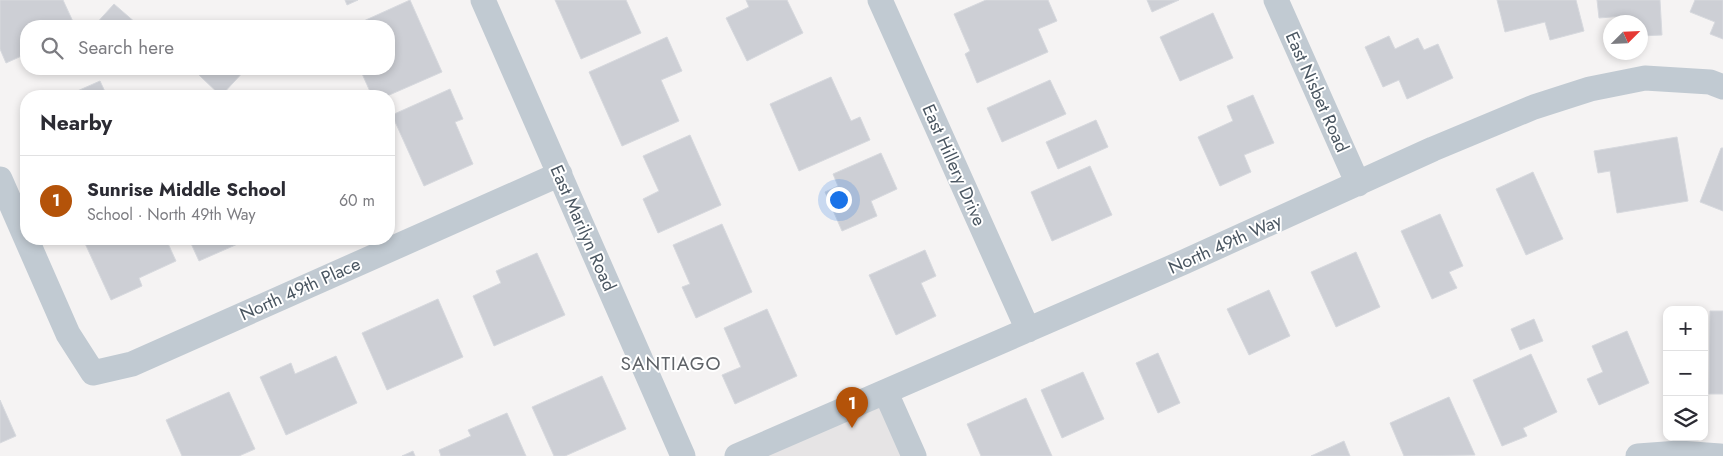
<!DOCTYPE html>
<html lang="en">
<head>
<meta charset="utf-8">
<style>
  body { margin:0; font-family:Jost,sans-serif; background:#f2f2f3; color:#2b2b33 }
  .controls { position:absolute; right:15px; bottom:15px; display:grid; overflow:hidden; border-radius:10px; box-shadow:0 2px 8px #0003 }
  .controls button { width:45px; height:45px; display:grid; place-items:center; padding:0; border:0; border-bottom:1px solid #e1e1e2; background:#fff; color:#2b2b33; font:25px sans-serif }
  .compass { position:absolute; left:1603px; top:15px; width:45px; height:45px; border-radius:50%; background:#fff; box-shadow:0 2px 8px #0003; rotate:66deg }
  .you { position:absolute; left:838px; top:199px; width:18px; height:18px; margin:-12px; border:4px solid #fff; border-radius:50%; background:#1a73e8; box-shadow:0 0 0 8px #1a73e833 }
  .badge { display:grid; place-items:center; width:32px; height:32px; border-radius:50%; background:#b45309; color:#fff; font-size:16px; font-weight:700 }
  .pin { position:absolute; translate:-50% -41px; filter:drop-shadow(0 1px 2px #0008) }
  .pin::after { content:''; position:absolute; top:26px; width:18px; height:15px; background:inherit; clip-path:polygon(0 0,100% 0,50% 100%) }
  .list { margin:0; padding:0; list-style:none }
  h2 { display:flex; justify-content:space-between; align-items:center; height:65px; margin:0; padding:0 20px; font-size:21px }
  h2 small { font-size:16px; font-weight:400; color:#7c7c81 }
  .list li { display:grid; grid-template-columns:32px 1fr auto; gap:15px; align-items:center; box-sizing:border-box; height:90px; padding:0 20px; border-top:1px solid #e1e1e2 }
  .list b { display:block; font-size:19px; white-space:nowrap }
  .list p { margin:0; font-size:16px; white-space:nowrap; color:#7c7c81 }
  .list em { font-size:16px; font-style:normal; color:#7c7c81 }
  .icon { flex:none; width:28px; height:28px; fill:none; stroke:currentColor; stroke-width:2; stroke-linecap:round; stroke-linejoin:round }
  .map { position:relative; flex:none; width:1723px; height:456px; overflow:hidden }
  .search { position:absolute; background:#fff; box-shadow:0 2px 8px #0003; left:20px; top:20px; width:375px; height:55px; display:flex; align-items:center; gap:12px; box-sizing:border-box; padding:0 18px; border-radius:20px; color:#7c7c81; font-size:19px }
  .panel { position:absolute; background:#fff; box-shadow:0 2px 8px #0003; left:20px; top:90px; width:375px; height:155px; border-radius:20px }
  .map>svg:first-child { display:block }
  .education { fill:#e6e4e5 }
  .building { fill:#cdcfd5; stroke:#d7d9de }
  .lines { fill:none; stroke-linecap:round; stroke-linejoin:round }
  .minor { stroke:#c1cad2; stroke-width:25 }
  .labels { text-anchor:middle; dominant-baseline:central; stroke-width:4; stroke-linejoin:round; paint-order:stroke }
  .street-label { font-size:18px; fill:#4a5661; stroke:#fff }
  .neighbourhood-label { font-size:19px; letter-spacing:1px; fill:#5f6368; stroke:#fff }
</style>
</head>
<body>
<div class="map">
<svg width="1723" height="456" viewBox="0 0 1723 456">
  <rect width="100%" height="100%" fill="#f5f3f3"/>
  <path class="education" d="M886,393l28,63h-177z"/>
  <path class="building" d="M0,0h63l12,26h-49v28l-20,9 -6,-14z
    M345,0h13l-11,5z
    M410,0l32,72 -55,24h-15l-12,-27h29v-43h-30l-2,-2z
    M555,0h71l15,33 -60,26z
    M746,0h41l16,33 -56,28 -21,-43 23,-11z
    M986,0h62l9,21 -19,8 10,23 -71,31 -12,-29 5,-3 -16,-37z
    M1147,0h32l-27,12z
    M1497,0h79l8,31 -34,9 -5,-18 -40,10z
    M1597,0h63l2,35 -22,1v-14h-17v-6l-24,2z
    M1695,0h28v39l-13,-5 5,-12 -25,-10z
    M114,4l23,20 -2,2h-41z
    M1213,13l20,45 -53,23 -20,-44z
    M1389,36l6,13 23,-11 6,12 14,-6 15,34 -46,21 -8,-19 -16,7 -18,-40z
    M667,37l15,34 -21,9 18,41 -57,25 -33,-74z
    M205,69h38l2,1 -24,26 -22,-21z
    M831,77l20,44 9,-4 10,23 -71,31 -29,-67z
    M1050,80l16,34 -64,28 -15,-34z
    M100,81l7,15h-41z
    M450,89l13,30 -8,3 18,42 -49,22 -32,-71z
    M1253,95l21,48 -30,12 7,17 -31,14 -22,-49 35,-16 -6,-15z
    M1096,120l12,27 -50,22 -12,-27z
    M690,135l31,70 -63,28 -15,-34 16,-8 -16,-35z
    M1677,137l11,64 -71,12 -7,-42 -12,2 -4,-22z
    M1721,148h2v63l-23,-9z
    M881,153l16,36 -26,12 6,15 -35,15 -17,-39 13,-6 -5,-12z
    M1090,166l22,49 -60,26 -21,-49z
    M1533,172l30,67 -37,16 -30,-66z
    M1440,214l23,52 -14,6 8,16 -25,11 -31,-68z
    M722,224l30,68 -56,26 -14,-31 8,-3 -17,-39z
    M83,239h83l10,22 -37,17 3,8 -31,14z
    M189,239h60l-50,22z
    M925,250l11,26 -15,7 15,33 -40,19 -27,-60z
    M1356,252l24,55 -44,20 -25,-55z
    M537,253l28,62 -71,31 -21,-50 28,-13 -5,-12z
    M1269,290l21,46 -41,19 -22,-46z
    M438,299l25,58 -76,33 -25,-57z
    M767,309l30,67 -62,28 -13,-29 19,-8 -17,-39z
    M1710,311h13v83h-14z
    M1534,319l9,22 -23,9 -9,-21z
    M1627,331l22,52 -50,22 -12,-26 16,-7 -11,-26z
    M1158,353l22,50 -22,10 -22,-50z
    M1531,354l26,58 -34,16 4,8 -25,10 -29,-66z
    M336,356l21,47 -71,32 -26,-58 31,-14 4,11z
    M1083,372l21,47 -42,19 -21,-48z
    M602,376l24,53 -61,27h-11l-22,-49z
    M229,392l26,57 -16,7h-57l-16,-36z
    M1449,397l26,58 -71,1 -14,-33z
    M1026,398l26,58h-71l-14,-32z
    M0,400l16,36 -16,7z
    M507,413l19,43h-85l-2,-6 32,-14 -3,-6z
    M1344,441l6,15h-39z
    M413,451l2,5h-13z"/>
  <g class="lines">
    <path class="minor" d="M483,0l200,456
      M880,0l148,330
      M1276,0l82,184
      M0,179l68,155 25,39 39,-9 428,-190
      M886,393l28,63
      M737,456l447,-194 249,-113 101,-42 56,-18 55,-11 65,4 13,5
      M1638,456l41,-3 41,3"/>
  </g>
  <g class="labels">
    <g class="street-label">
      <text transform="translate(1317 92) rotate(66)">East Nisbet Road</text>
      <text transform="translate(954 165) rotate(66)">East Hillery Drive</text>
      <text transform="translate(583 228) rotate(66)">East Marilyn Road</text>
      <text transform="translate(1225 244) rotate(-24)">North 49th Way</text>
      <text transform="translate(300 289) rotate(-24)">North 49th Place</text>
    </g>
    <g class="neighbourhood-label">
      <text x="671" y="363">SANTIAGO</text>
    </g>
  </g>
</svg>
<div class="controls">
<button>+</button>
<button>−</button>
<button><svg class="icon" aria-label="layers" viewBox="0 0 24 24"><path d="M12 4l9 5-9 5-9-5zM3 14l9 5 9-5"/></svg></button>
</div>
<svg class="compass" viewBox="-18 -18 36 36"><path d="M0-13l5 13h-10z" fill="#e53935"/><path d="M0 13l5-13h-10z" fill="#7c7c81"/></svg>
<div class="you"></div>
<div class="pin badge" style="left:852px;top:428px">1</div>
<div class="search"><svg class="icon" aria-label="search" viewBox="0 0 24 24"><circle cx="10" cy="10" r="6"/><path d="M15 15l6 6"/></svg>Search here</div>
<section class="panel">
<h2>Nearby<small></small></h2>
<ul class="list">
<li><span class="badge">1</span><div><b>Sunrise Middle School</b><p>School · North 49th Way</p></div><em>60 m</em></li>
</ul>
</section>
</div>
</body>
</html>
